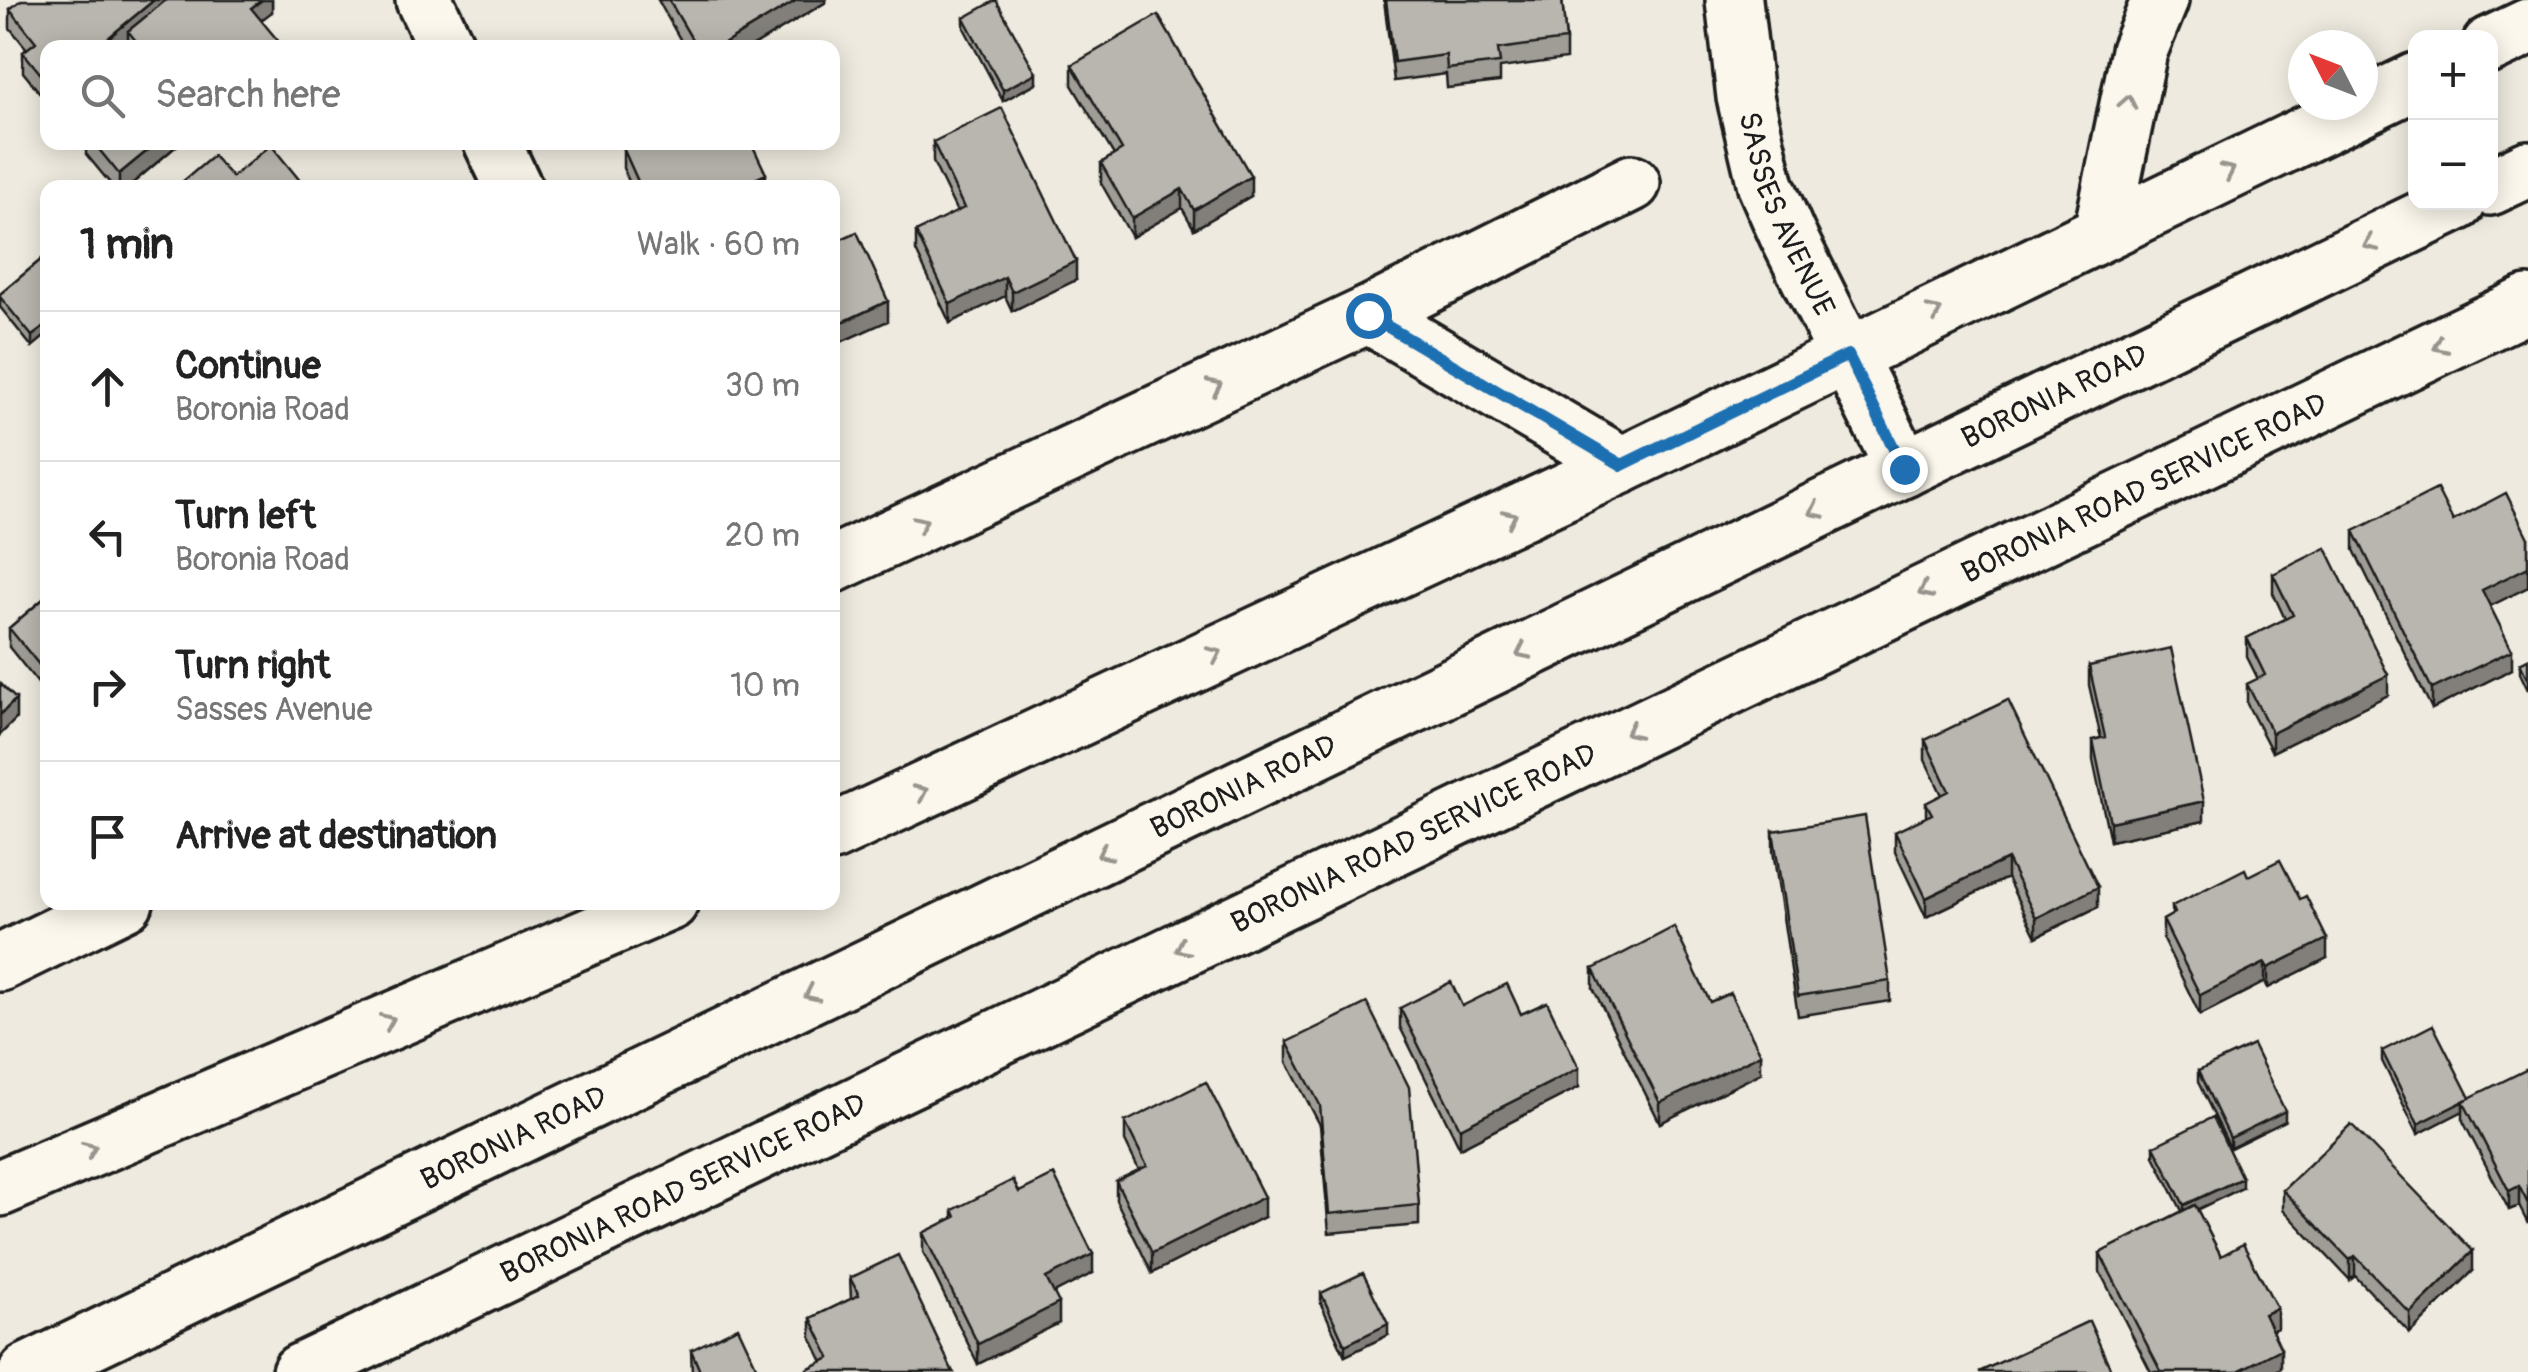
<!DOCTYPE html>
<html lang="en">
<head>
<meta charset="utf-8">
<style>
  body { margin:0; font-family:Pangolin,sans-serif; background:#f6f6f6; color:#222 }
  .controls { position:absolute; right:30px; top:30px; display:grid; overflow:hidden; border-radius:20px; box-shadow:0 5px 25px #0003 }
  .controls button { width:90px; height:90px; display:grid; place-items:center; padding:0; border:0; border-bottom:2px solid #e0e0e0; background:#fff; color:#222; font:50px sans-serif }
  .compass { position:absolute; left:2288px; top:30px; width:90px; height:90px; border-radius:50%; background:#fff; box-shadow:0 5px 25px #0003; rotate:312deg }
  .stop { position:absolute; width:30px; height:30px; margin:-22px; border:8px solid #1f6fb2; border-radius:50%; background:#fff }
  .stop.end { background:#1f6fb2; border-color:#fff; box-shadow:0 2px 10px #0008 }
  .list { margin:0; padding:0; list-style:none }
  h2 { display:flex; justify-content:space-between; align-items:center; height:130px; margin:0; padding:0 40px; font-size:42px }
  h2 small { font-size:32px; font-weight:400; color:#767676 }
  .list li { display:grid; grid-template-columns:65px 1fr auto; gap:30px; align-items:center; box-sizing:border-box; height:150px; padding:0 40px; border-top:2px solid #e0e0e0 }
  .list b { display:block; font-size:38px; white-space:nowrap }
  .list p { margin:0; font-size:32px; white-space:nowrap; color:#767676 }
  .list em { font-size:32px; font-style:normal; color:#767676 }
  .icon { flex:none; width:55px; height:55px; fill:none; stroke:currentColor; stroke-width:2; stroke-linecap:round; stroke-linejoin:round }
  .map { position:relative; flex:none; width:2528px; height:1372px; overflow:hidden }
  .search { position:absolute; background:#fff; box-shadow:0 5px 25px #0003; left:40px; top:40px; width:800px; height:110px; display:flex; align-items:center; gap:25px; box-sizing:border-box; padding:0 35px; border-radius:20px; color:#767676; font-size:38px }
  .panel { position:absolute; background:#fff; box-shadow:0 5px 25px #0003; left:40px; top:180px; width:800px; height:730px; border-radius:20px }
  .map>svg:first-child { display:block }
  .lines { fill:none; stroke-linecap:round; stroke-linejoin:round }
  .minor-casing { stroke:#1c1c1c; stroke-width:62 }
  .major-casing { stroke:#1c1c1c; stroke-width:62 }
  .minor { stroke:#fbf7ec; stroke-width:55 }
  .major { stroke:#fbf7ec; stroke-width:55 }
  .wall { fill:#9f9d96; stroke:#1c1c1c; stroke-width:2.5 }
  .shaded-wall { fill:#827f7a; stroke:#1c1c1c; stroke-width:2.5 }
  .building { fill:#b9b6af; stroke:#1c1c1c; stroke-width:2.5 }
  .oneway { stroke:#97948e }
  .route { stroke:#1f6fb2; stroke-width:12 }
  .labels { text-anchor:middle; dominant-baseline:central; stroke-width:8; stroke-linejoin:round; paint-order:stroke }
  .street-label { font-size:30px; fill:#1c1c1c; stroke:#fbf7ec }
</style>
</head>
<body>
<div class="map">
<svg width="2528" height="1372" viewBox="0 0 2528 1372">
  <rect width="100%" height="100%" fill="#eeeadf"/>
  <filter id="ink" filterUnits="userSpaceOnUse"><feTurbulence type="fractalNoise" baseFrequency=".01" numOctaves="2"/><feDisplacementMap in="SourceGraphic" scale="20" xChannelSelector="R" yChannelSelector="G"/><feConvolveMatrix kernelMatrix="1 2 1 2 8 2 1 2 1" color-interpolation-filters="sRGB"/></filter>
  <g filter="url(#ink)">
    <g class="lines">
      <defs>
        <g id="minor">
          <path d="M424,0l23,48"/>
          <path id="s1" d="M1734,0l11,97 21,89 21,48 117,235"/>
          <path d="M492,142l22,46"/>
          <path d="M2102,232l37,-181 21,-51"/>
          <path d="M1368,315l264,-132"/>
          <path d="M832,565l536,-250 254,150"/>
          <path d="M0,963l125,-61"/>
          <path id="s2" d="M300,1372l2228,-1068"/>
        </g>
        <g id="major">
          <path d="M2490,45l38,-18"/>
          <path d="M2490,187l38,-18"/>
          <path d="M832,833l790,-368 794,-384"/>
          <path d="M0,1188l670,-286"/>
          <path id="s3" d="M27,1372l2431,-1170"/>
        </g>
      </defs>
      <use href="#minor" class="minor-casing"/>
      <use href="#major" class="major-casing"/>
      <use href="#minor" class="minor"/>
      <use href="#major" class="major"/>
    </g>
    <path class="wall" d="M272,0v12l-144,35v-6l-80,7v55l-25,-31v-20l4,-3 -17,-21v-19z
      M658,0h168v2l-76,46h-65z
      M1384,0h178l4,40v19l-66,9v14l-53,6 -1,-14 -52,7z
      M964,18l72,65 -33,18 -39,-73z
      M1072,65l179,131 -57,33 -12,-21 -50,29 -31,-54v-20l13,-8 -42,-70z
      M86,142h95l-54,46h-13l-28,-34z
      M933,142l143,138 -64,31 -7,-15 -55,27 -34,-72v-19l41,-20 -24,-50z
      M623,148l143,40h-134l-9,-20z
      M48,254l-16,93 -32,-40v-13z
      M2453,521l75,17v49l-38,19 22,63 -80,40 -78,-159v-19z
      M2273,574l115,121 -116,57 -25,-48v-20l11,-5 -11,-22v-19l38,-19 -12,-26z
      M48,595l-7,92 -32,-40v-19z
      M2528,659v31l-8,-17v-10z
      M2089,666l115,155 -94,20 -17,-81v-20l8,-2 -12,-53z
      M1925,740l173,167 -62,30 -29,-59 -81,39 -31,-65v-20l31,-15v-14l16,-8 -17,-35z
      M1773,831l117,150v20l-92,15 -25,-165z
      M2248,876l79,82 -59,30 -3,-6 -65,33 -37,-76v-19l9,-5v-9z
      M1593,969l117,33 51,71 -101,50 -67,-135z
      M1462,1006l59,8 58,73 -119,61 -60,-121v-19z
      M1287,1042l132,163v20l-90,8 -9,-108 -33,-63z
      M2382,1051l88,47 58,-29v155l-9,-18 -10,4 -46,-89v-10l-45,23 -36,-73z
      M2198,1071l87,50 -55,27 -32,-66z
      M1125,1122l139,95 -112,56 -36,-73v-19l23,-11 -14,-29z
      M2154,1146l88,42 -45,21 24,47 56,72 -5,2 9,38 -7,4h-123l-51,-100v-19l82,-42 -28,-55z
      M2283,1190l190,81 -63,62 -55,-57 -5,4 -67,-71z
      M1019,1192l74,81 -39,20 5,30 -81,41 -55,-112v-19l30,-15v-8z
      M850,1278l103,94h-146v-3l16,-7 -12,-25v-19l40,-19z
      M1321,1293l67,42 -43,21 -24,-52z
      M691,1350l68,22h-67z"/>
    <path class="shaded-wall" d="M154,0h24l-50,31v10l-8,7h-24z
      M262,0h10v12l-21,16v-20z
      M797,0h29v2l-76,46h-33z
      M1036,73v10l-33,18v-11z
      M158,142h23l-54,46h-8v-14z
      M766,174v14h-30z
      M1251,176v20l-57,33v-19z
      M1182,189v19l-50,29v-19z
      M1076,261v19l-64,31v-19z
      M1005,277v19l-55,27v-19z
      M888,301v20l-56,25v-19z
      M48,324v10l-16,13v-11z
      M835,364v19l-3,1v-19z
      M2528,567v20l-46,23v-20z
      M2512,650v19l-80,40v-20z
      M48,662v20l-7,5v-20z
      M2388,675v20l-116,57v-19z
      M16,699v20l-16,16v-20z
      M2204,801v20l-94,20v-19z
      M2007,859v19l-81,39v-19z
      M2098,887v20l-62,30v-19z
      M2327,939v19l-59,30v-20z
      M2265,963v19l-65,33v-20z
      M1761,1054v19l-101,50v-20z
      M1579,1068v19l-119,61v-20z
      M2470,1098l-7,3v10l-45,23v-10z
      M2285,1111v10l-55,27v-10z
      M2242,1178v10l-58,28v-11z
      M2519,1186v20l-10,4v-19z
      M1264,1197v20l-112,56v-20z
      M2473,1251v20l-63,62v-20z
      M1093,1254v19l-47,24v-19z
      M2355,1256v20l-5,4v-20z
      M1059,1303v20l-81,41v-20z
      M2277,1308v20l-13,6v-20z
      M1388,1324v11l-43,21v-11z
      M2281,1349v19l-7,4h-38z"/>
    <path class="building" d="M21,0h133l-58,48h-48v35l-25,-31 13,-10 -26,-33z
      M166,0h96l-11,8 33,40h-157l9,-7 -8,-10z
      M669,0h128l-80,48h-20z
      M996,0l40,73 -33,17 -39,-72z
      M1386,0h176l4,40 -68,9 2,14 -53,6 -1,-14 -52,7z
      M1158,15l93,161 -57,34 -12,-21 -50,29 -31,-55 21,-13 -50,-85z
      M1002,108l74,153 -64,31 -7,-15 -55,27 -34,-72 48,-24 -31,-66z
      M93,142h65l-39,32z
      M636,142h115l15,32 -30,14h-95l-18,-40z
      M271,145l35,43h-131l38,-32 19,21z
      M857,232l31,69 -56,26v-84z
      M48,254v70l-16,12 -32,-39v-3z
      M2437,489l16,32 53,-28 22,45v29l-46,23 30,60 -80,39 -78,-158z
      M2326,548l62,127 -116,58 -25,-49 18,-9 -18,-37 46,-23 -20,-41z
      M48,595v67l-7,5 -32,-39z
      M2171,648l33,153 -94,21 -17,-82 12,-3 -16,-71z
      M2528,659v21l-8,-17z
      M0,683l16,16 -16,16z
      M2008,700l90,187 -62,31 -29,-59 -81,39 -31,-66 37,-18 -6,-11 23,-12 -24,-51z
      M1865,816l25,165 -92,15 -25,-165z
      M2280,860l20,39 6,-3 21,43 -59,29 -3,-5 -65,32 -37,-75 12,-7 -3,-7 73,-37 3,7z
      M1674,927l36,75 20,-9 31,61 -101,49 -67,-134z
      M1451,982l11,24 45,-22 14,30 26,-12 32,66 -119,60 -60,-120z
      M1367,1003l42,84 10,118 -90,9 -9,-109 -33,-63z
      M2433,1025l37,73 -52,26 -36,-73z
      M2253,1045l32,66 -55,27 -32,-67z
      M2528,1069v135l-9,-18 -10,5 -46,-90z
      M1206,1082l58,115 -112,56 -36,-72 31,-15 -22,-44z
      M2213,1117l29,61 -58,27 -30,-59z
      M2351,1124l122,127 -63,62 -55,-57 -5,4 -67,-70z
      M1054,1175l39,79 -47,24 13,25 -81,41 -55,-111 33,-16 -3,-7 60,-30 6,12z
      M2195,1205l26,51 22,-12 34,64 -13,6 17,35 -45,23h-75l-61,-119z
      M898,1255l55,117h-145l-1,-3 23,-11 -19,-40 48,-23 -9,-17z
      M1363,1273l25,51 -43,21 -24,-52z
      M2089,1321l23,51h-133z
      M738,1327l21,45h-60l1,-1 -9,-21z"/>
    <defs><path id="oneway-chevron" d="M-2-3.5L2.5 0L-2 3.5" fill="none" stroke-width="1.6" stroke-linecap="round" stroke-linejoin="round" transform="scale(2.5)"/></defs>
    <g class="oneway">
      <use href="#oneway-chevron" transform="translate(2128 102) rotate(-79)"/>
      <use href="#oneway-chevron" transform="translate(2228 171) rotate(-26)"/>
      <use href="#oneway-chevron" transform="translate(2370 244) rotate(155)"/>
      <use href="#oneway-chevron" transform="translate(1935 312) rotate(-26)"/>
      <use href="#oneway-chevron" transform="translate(2440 346) rotate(155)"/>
      <use href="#oneway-chevron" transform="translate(1215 386) rotate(-25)"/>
      <use href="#oneway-chevron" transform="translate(1816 511) rotate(154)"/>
      <use href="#oneway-chevron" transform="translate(1510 517) rotate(-25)"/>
      <use href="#oneway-chevron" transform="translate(921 523) rotate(-25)"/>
      <use href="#oneway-chevron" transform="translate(1925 591) rotate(154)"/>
      <use href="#oneway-chevron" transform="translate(1523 652) rotate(154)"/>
      <use href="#oneway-chevron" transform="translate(1215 654) rotate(-25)"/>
      <use href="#oneway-chevron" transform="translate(1632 731) rotate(154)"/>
      <use href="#oneway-chevron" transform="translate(921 792) rotate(-25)"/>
      <use href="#oneway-chevron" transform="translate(1104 853) rotate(154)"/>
      <use href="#oneway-chevron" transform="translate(1182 948) rotate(154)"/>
      <use href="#oneway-chevron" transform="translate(811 994) rotate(154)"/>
      <use href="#oneway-chevron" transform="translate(388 1021) rotate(-23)"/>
      <use href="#oneway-chevron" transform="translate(90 1149) rotate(-23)"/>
    </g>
  </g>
  <g class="lines" filter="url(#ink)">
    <path class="route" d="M1368,315l254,150 226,-110 56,114"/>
  </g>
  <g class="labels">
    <g class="street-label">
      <text stroke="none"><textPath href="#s1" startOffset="222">SASSES AVENUE</textPath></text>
      <text stroke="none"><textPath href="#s3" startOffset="2250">BORONIA ROAD</textPath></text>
      <text stroke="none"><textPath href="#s2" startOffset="2045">BORONIA ROAD SERVICE ROAD</textPath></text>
      <text stroke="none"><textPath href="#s3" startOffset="1350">BORONIA ROAD</textPath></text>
      <text stroke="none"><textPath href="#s2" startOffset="1235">BORONIA ROAD SERVICE ROAD</textPath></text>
      <text stroke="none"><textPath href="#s3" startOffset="540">BORONIA ROAD</textPath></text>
      <text stroke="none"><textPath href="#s2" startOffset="425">BORONIA ROAD SERVICE ROAD</textPath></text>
    </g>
  </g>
</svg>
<div class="controls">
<button>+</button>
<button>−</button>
</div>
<svg class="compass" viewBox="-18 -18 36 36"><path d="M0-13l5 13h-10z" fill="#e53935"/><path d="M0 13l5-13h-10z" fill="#767676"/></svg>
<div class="stop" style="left:1368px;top:315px"></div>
<div class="stop end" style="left:1904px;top:469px"></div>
<div class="search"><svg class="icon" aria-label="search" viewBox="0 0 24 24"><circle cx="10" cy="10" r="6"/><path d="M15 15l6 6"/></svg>Search here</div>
<section class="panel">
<h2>1 min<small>Walk · 60 m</small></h2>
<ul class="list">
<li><svg class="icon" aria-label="ahead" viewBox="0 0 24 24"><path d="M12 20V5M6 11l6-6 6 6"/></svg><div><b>Continue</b><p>Boronia Road</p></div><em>30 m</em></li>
<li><svg class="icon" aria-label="left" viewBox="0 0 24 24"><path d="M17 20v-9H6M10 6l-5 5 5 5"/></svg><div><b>Turn left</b><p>Boronia Road</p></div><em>20 m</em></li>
<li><svg class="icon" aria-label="right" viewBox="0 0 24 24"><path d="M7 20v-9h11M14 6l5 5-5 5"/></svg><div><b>Turn right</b><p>Sasses Avenue</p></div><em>10 m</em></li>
<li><svg class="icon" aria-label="arrive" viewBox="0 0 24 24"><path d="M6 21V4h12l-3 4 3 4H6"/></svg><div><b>Arrive at destination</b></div></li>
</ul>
</section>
</div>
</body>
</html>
